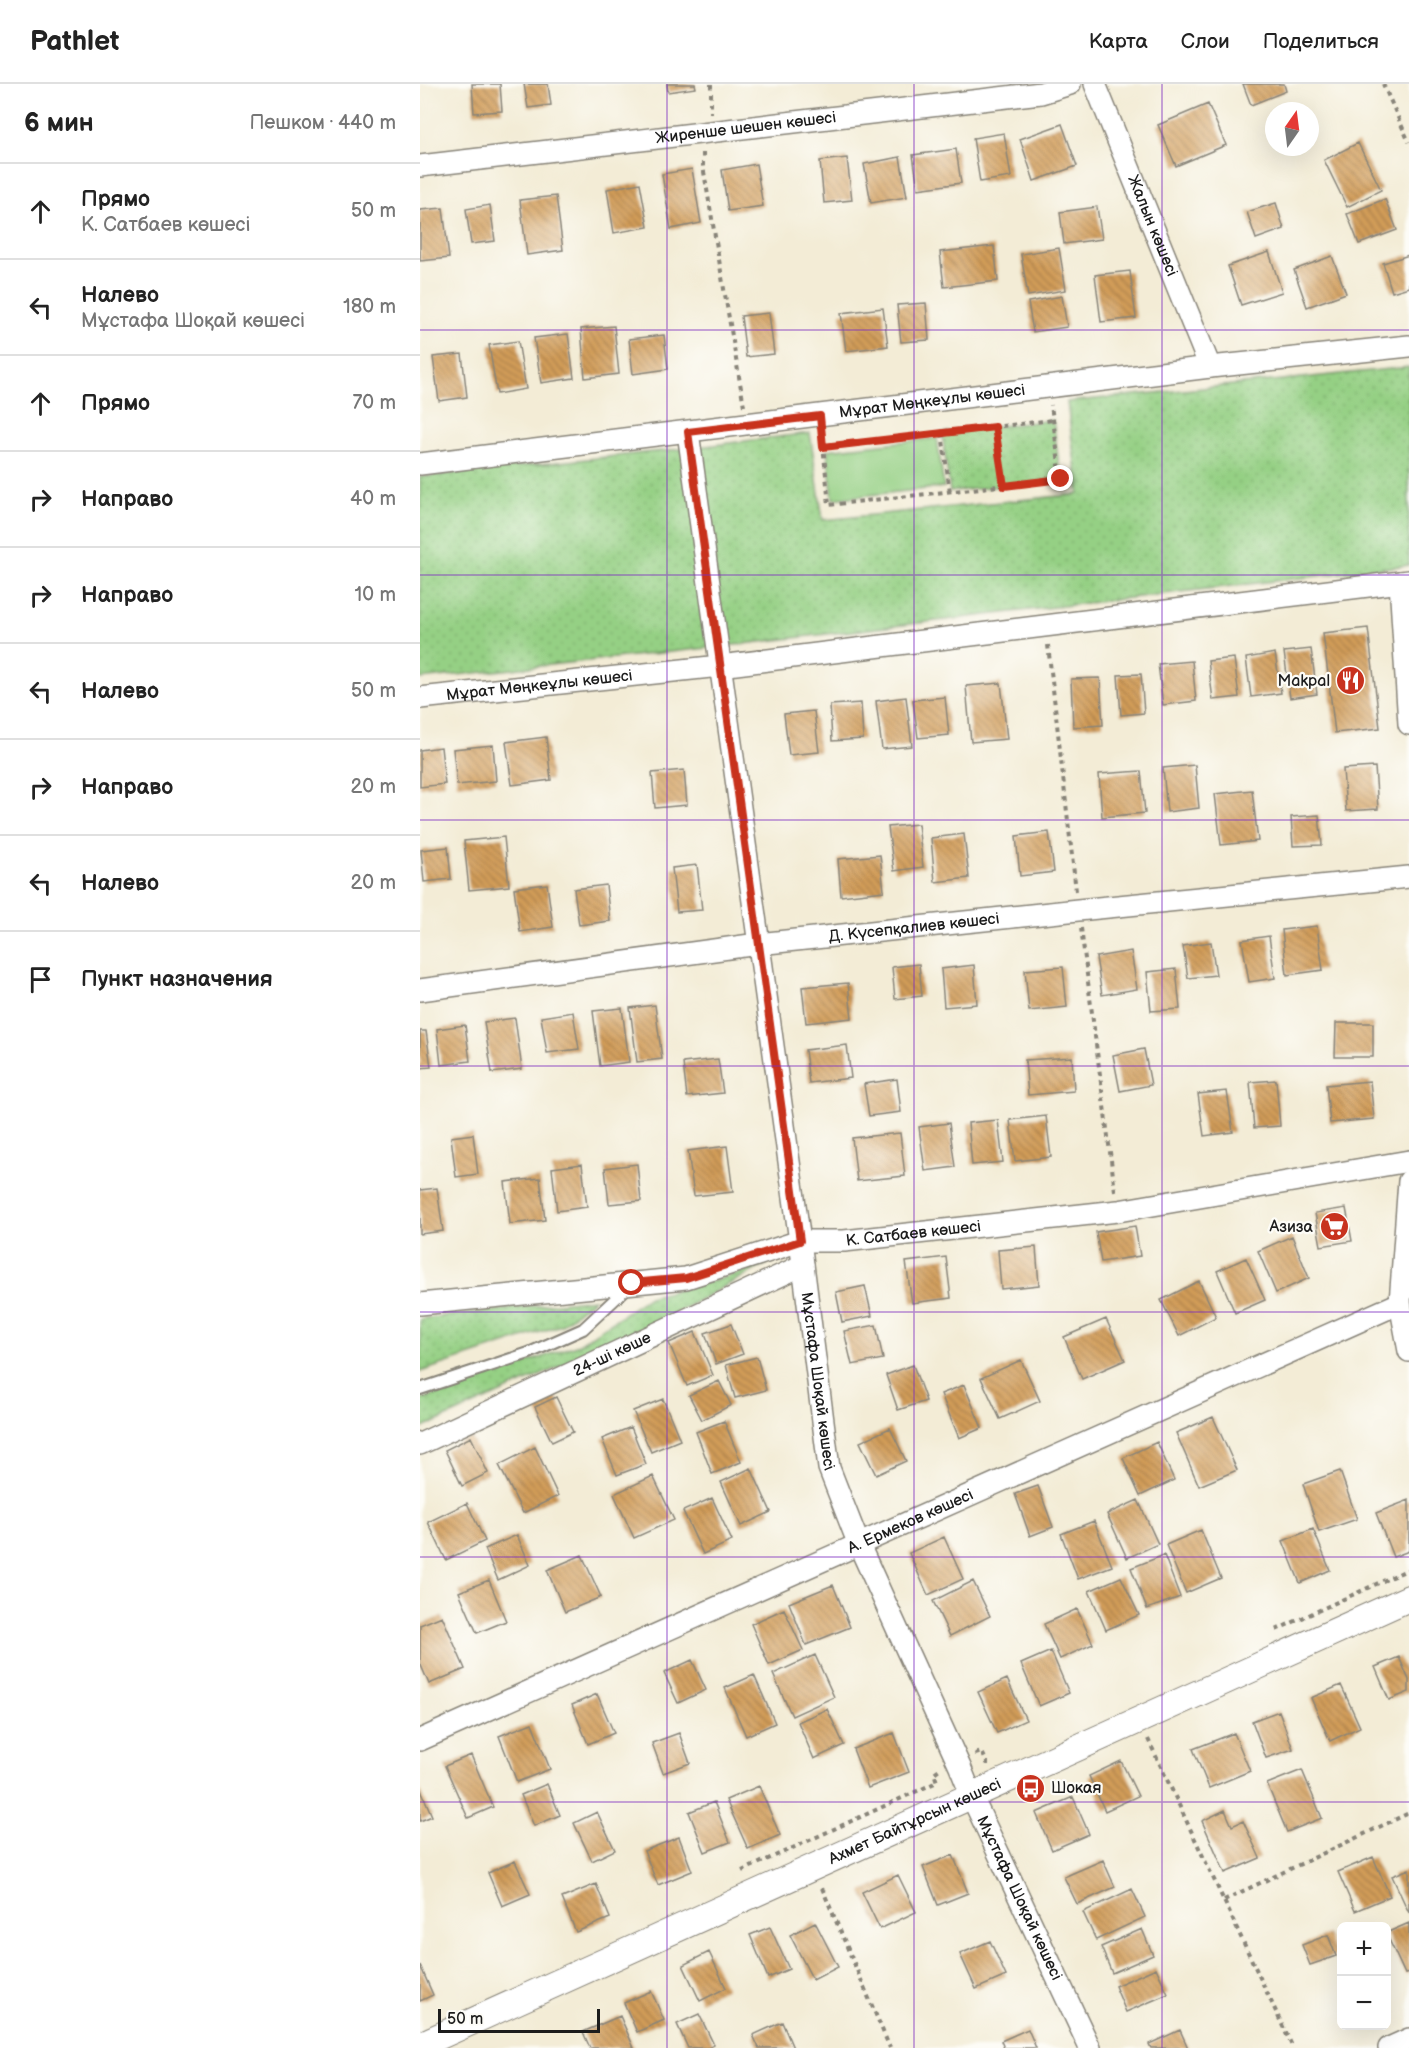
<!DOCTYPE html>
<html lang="ru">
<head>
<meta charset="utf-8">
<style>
  body { margin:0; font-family:"Balsamiq Sans",sans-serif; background:#f6f6f6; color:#222 }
  .controls { position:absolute; right:18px; bottom:18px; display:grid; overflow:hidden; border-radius:9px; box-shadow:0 6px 24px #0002 }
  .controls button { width:54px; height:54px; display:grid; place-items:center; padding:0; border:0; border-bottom:2px solid #e0e0e0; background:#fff; color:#222; font:30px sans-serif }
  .compass { position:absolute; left:845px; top:18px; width:54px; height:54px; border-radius:50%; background:#fff; box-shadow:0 6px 24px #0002; rotate:14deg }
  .scale { position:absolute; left:18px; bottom:15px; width:162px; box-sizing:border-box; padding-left:6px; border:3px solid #1c1c1c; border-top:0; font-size:16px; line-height:21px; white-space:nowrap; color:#1c1c1c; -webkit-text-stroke:4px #fdfcf7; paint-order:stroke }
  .stop { position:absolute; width:18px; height:18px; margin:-14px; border:4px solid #c8321e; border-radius:50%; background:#fff }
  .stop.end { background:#c8321e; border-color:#fff; box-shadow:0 2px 6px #0008 }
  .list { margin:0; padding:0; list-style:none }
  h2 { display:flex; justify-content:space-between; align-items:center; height:78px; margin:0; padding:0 24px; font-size:26px }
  h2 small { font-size:20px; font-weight:400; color:#767676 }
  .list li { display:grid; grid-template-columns:39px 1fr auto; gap:18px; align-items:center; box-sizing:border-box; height:96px; padding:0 24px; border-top:2px solid #e0e0e0 }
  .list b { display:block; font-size:22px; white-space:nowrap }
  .list p { margin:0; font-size:20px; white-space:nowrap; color:#767676 }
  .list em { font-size:20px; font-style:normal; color:#767676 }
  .icon { flex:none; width:33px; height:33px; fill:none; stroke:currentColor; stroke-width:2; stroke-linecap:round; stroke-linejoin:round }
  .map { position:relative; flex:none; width:989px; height:1964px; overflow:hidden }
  header { display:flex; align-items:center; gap:36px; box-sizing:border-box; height:84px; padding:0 30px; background:#fff; border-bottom:2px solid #e0e0e0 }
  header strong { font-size:28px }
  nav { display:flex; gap:33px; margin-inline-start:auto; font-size:21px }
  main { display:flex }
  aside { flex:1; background:#fff }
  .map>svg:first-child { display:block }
  .grass { fill:url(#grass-dots); stroke:#587650; stroke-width:1.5 }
  .garden { fill:#95d084; stroke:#587650; stroke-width:1.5 }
  .building { fill:url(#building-back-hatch) }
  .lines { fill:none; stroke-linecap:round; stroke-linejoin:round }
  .service-casing { stroke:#888479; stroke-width:14 }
  .minor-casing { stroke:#888479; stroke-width:24 }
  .tertiary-casing { stroke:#888479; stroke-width:28 }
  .path { stroke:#888479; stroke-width:4; stroke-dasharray:4.5 4.5; stroke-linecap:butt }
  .service { stroke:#fff; stroke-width:10 }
  .minor { stroke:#fff; stroke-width:21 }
  .tertiary { stroke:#fff; stroke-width:26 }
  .route { stroke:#c8321e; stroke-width:8 }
  .grid { fill:none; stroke:#7b2cbf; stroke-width:1.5; stroke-opacity:0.55 }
  .labels { text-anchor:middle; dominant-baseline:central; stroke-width:4.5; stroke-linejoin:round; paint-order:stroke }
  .street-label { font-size:16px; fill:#1c1c1c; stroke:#fdfcf7 }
  .poi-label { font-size:16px; fill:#1c1c1c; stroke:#fdfcf7; text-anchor:end }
</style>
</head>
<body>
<header>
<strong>Pathlet</strong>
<nav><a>Карта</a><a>Слои</a><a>Поделиться</a></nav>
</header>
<main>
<aside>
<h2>6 мин<small>Пешком · 440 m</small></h2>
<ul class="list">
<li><svg class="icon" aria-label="ahead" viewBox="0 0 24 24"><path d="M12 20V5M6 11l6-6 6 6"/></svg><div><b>Прямо</b><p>К. Сатбаев көшесі</p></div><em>50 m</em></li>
<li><svg class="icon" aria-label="left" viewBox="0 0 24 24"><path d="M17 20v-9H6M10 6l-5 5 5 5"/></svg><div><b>Налево</b><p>Мұстафа Шоқай көшесі</p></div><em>180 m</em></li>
<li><svg class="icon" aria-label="ahead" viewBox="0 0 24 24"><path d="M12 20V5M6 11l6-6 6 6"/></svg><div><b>Прямо</b></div><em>70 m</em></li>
<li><svg class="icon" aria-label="right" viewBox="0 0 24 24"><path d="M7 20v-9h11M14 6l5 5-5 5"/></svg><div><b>Направо</b></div><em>40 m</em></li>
<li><svg class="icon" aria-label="right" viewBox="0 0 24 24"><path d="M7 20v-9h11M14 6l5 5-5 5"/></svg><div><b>Направо</b></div><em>10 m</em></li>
<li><svg class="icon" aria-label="left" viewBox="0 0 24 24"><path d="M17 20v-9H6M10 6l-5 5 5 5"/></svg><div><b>Налево</b></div><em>50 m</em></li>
<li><svg class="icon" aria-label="right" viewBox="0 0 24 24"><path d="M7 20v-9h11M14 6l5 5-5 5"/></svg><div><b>Направо</b></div><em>20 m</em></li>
<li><svg class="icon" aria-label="left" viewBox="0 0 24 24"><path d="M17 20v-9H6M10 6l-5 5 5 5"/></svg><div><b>Налево</b></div><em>20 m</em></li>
<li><svg class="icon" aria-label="arrive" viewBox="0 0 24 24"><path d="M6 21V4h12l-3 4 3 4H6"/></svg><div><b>Пункт назначения</b></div></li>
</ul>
</aside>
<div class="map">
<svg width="989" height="1964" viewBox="0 0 989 1964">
  <defs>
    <pattern id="grass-dots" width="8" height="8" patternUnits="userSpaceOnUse" patternTransform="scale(1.5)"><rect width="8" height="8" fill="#95d084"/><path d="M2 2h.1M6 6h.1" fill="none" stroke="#80b271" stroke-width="1.8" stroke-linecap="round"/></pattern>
    <pattern id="building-back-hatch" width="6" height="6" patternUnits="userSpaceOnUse" patternTransform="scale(1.5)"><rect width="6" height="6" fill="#d19c59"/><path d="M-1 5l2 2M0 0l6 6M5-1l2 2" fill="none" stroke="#a97e49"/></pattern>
  </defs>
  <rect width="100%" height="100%" fill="#fdfcf7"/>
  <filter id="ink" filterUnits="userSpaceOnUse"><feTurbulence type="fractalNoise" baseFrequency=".0167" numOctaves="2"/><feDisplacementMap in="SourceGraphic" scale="12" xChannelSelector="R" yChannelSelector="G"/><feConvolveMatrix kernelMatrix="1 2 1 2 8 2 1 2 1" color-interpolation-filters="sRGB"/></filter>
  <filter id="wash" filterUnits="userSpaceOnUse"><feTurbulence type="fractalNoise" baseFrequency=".008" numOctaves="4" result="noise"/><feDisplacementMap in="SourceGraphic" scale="24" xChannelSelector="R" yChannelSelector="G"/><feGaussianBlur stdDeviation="1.35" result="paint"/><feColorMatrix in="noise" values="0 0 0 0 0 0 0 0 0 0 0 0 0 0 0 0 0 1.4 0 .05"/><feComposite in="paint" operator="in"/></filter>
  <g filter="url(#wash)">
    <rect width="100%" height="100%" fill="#f3ecd6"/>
    <path class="grass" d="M989,283v198l-692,82 -297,32v-202l270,-29 120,-15 13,87 256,-26 -12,-92z
      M633,336l8,59 -111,13 -8,-59z
      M348,1179l-115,62 -233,104v-29l159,-56 70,-47 68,-17z
      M174,1215l-33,26 -141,47v-53z"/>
    <path class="garden" d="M517,354l7,49 -111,12 -6,-49z"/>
    <g id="blocks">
      <path class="building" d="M52,0h28l2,27 -28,2z
        M104,0h24l3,21 -23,3z
        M247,0h28l1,4 -28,4z
        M823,0h41l2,7 -35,14z
        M788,20l18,41 -50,21 -18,-41z
        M642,40l15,42 -43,15 -14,-42z
        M584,49l7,44 -31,5 -7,-44z
        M938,59l23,47 -34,17 -23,-47z
        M536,65l5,34 -43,6 -5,-34z
        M480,73l7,40 -36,6 -7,-39z
        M427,74l5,42 -28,3 -4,-42z
        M336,80l7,42 -35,5 -6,-41z
        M272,85l9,54 -30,6 -9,-55z
        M220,99l8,44 -34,6 -7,-44z
        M136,112l7,54 -36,5 -7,-55z
        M965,115l12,31 -38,14 -12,-30z
        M856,119l8,26 -28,10 -9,-27z
        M70,121l5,36 -24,3 -5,-35z
        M677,123l5,32 -38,5 -4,-32z
        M23,124l6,50 -29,3v-51z
        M574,162l4,35 -54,6 -4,-35z
        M639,164l7,42 -38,6 -7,-42z
        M849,168l13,40 -41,13 -13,-39z
        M989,171v32l-17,5 -9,-29z
        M912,172l14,37 -39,14 -13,-37z
        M710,187l6,47 -35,4 -6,-47z
        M642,212l5,31 -34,5 -5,-30z
        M506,219l3,37 -28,2 -4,-37z
        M463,224l5,38 -42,5 -5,-38z
        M349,229l5,41 -28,3 -5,-41z
        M194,242l5,48 -34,4 -4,-49z
        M148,250l6,44 -33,5 -7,-45z
        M244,251l4,34 -35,5 -4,-35z
        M98,257l8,48 -29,5 -8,-49z
        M42,270l5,43 -28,4 -6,-44z
        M948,544l12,100 -45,5 -12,-100z
        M891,565l6,45 -27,4 -6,-46z
        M855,569l6,40 -30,4 -5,-39z
        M814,574l5,39 -26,3 -5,-39z
        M772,577l4,40 -33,4 -5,-41z
        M721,590l3,39 -23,2 -3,-40z
        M680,594l3,47 -30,2 -2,-48z
        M581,599l6,56 -36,3 -5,-56z
        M486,613l6,49 -30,3 -6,-48z
        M525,613l4,38 -31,3 -5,-38z
        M441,619l2,36 -31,2 -2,-36z
        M394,627l5,41 -30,3 -5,-41z
        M126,653l5,43 -39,5 -6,-43z
        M73,661l3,36 -39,4 -4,-36z
        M21,663l4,37 -25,3v-37z
        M775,681l4,43 -32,4 -4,-44z
        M955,683l3,42 -32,2 -3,-42z
        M264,686l3,35 -32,3 -3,-35z
        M721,687l4,42 -43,4 -3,-43z
        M832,706l6,51 -37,4 -6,-51z
        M899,731l3,30 -29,1 -2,-29z
        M498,740l5,43 -29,4 -6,-44z
        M629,748l5,40 -34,4 -4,-40z
        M544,750l5,44 -34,4 -4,-44z
        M84,753l5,49 -40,4 -5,-49z
        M28,763l3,32 -27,3 -3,-32z
        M460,771l4,36 -43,5 -3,-37z
        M277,781l5,45 -25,2 -5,-44z
        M127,800l6,43 -33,5 -6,-44z
        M186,801l4,36 -31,4 -5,-36z
        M897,842l6,44 -36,5 -5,-45z
        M849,852l6,42 -26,4 -7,-42z
        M791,858l5,33 -28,3 -5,-32z
        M711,867l6,38 -35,6 -6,-38z
        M499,880l3,32 -27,3 -3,-32z
        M554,881l3,39 -33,3 -3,-38z
        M643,883l4,40 -38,4 -4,-41z
        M756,885l4,40 -29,2 -4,-39z
        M428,899l4,35 -46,5 -4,-36z
        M235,921l7,54 -25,3 -7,-54z
        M202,924l7,54 -29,4 -7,-55z
        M153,928l6,37 -32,4 -6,-36z
        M95,934l7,51 -30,4 -8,-51z
        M916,939h37v34h-38z
        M45,941l5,36 -29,4 -4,-36z
        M0,947h6l5,36 -11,1z
        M427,961l4,33 -42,5 -4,-33z
        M724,965l7,36 -31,6 -7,-36z
        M652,973l2,34 -46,4 -3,-35z
        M298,975l5,34 -36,4 -4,-34z
        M477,995l4,33 -32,4 -5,-32z
        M856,996l4,46 -26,2 -4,-46z
        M950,997l4,38 -44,4 -4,-38z
        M807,1007l6,41 -29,4 -6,-42z
        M626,1032l5,41 -36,4 -5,-41z
        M578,1036l5,42 -31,3 -4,-42z
        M529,1039l6,44 -30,4 -6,-44z
        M480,1049l5,43 -48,5 -5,-43z
        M53,1050l5,40 -22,3 -5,-40z
        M307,1062l6,46 -39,4 -6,-45z
        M162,1080l5,43 -30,4 -5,-43z
        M217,1080l4,37 -32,3 -4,-36z
        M120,1094l5,42 -35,4 -5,-42z
        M17,1104l6,43 -23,3v-44z
        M926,1124l6,33 -31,5 -6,-33z
        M715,1142l5,30 -39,6 -5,-30z
        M872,1152l17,42 -33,15 -18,-42z
        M616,1163l3,38 -38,4 -3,-39z
        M526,1173l5,41 -39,5 -6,-41z
        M826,1174l19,42 -30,13 -18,-42z
        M779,1197l17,36 -37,19 -18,-36z
        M445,1202l7,30 -30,6 -6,-30z
        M686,1235l19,41 -43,19 -18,-42z
        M311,1240l12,30 -27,10 -11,-31z
        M456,1241l7,34 -31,6 -8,-34z
        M275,1248l18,43 -26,11 -18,-43z
        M337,1273l9,33 -31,8 -9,-33z
        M601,1276l19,41 -40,18 -19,-41z
        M493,1281l13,36 -28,9 -12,-35z
        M299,1297l12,24 -29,15 -13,-25z
        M544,1301l18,43 -23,10 -18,-44z
        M136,1313l17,35 -21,10 -17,-35z
        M243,1315l17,41 -29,12 -18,-41z
        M793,1333l24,53 -38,16 -23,-53z
        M304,1337l17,41 -29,12 -16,-42z
        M211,1343l15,37 -29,11 -15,-36z
        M470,1344l16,33 -30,14 -16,-33z
        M51,1353l17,36 -26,13 -17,-36z
        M737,1358l17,38 -34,16 -17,-38z
        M115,1363l23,49 -35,17 -24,-48z
        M331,1384l20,44 -30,14 -20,-44z
        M920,1387l17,48 -38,13 -16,-48z
        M233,1392l21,44 -40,18 -20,-44z
        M618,1402l15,41 -23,9 -15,-42z
        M292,1414l20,43 -29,13 -20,-43z
        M718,1416l20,44 -31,14 -20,-44z
        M989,1416v51l-16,6 -17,-44z
        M47,1419l18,38 -39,19 -18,-38z
        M674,1437l18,45 -34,13 -17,-45z
        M893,1445l17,41 -30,13 -17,-42z
        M781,1446l20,48 -35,15 -20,-48z
        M97,1451l13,30 -32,15 -13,-31z
        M524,1453l19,42 -35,16 -19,-42z
        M162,1471l19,42 -36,15 -18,-42z
        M744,1471l16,42 -33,12 -16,-41z
        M701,1493l18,38 -33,15 -17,-39z
        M69,1496l17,41 -29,12 -18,-41z
        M553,1497l17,35 -40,20 -17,-35z
        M413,1501l17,42 -44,18 -17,-42z
        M364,1525l19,41 -34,15 -18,-41z
        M657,1525l16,35 -33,15 -16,-35z
        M22,1532l23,53 -36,15 -9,-21v-38z
        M631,1567l18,42 -30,13 -18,-42z
        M395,1571l19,42 -42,19 -19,-42z
        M979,1573l10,23v12l-20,8 -14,-33z
        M272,1576l14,30 -28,13 -14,-30z
        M334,1591l21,48 -29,13 -21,-48z
        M587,1595l19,41 -29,13 -19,-41z
        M921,1601l19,42 -30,14 -19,-43z
        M177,1610l17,39 -26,11 -16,-39z
        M407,1625l17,36 -30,14 -16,-37z
        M859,1627l14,38 -27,9 -14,-37z
        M112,1639l18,46 -33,13 -18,-46z
        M259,1649l11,30 -27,10 -11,-30z
        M474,1649l15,39 -41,16 -15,-39z
        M814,1649l16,38 -41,17 -16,-39z
        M51,1671l22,52 -25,11 -23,-52z
        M701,1677l17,35 -33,15 -16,-35z
        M882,1686l20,48 -35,14 -20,-48z
        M127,1700l13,31 -26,11 -13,-31z
        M339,1702l21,49 -32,14 -22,-49z
        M0,1704l12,28 -12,5z
        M653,1713l16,37 -37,16 -16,-37z
        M294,1718l16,40 -25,10 -16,-40z
        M805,1726l7,16 11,-5 17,37 -35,15 -23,-52z
        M177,1728l18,38 -23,11 -18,-38z
        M259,1753l13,34 -34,14 -14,-34z
        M533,1771l15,38 -30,12 -15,-38z
        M953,1773l17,39 -35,15 -17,-39z
        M683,1776l12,27 -38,17 -13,-27z
        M95,1777l15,33 -28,12 -14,-33z
        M989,1785v44l-17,-37z
        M478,1791l18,37 -36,17 -18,-37z
        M176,1800l14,34 -34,14 -14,-34z
        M712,1805l13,28 -49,23 -13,-28z
        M395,1838l23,45 -25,13 -23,-45z
        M989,1839v50l-4,1 -19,-41z
        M350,1843l19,42 -21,9 -18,-43z
        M722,1845l11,26 -41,18 -11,-26z
        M908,1851l8,21 -26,9 -8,-20z
        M570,1857l16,35 -30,13 -16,-35z
        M289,1868l17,36 -26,13 -17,-36z
        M0,1881l13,30 -13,6z
        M736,1884l12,26 -42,18 -11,-26z
        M231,1907l13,29 -27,12 -13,-29z
        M279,1930l15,31 -6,3h-20l-11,-24z
        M200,1932l14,32h-44l-7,-16z
        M362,1938l11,26h-34l-6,-13z
        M608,1945l8,19h-32l-3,-7z
        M760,1946l8,18h-37l-2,-4z"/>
    </g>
  </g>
  <g filter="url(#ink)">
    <use href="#blocks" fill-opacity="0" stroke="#888479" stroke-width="1.5"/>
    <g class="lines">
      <defs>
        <path id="service" d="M0,1305l109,-36 54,-24 46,-43"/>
        <g id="minor">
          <path id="s1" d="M675,0l115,283"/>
          <path id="s2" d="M0,82l621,-73 29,-9"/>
          <path id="s3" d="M268,348l112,809 29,227 30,77 101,222 12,30 118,251"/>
          <path id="s4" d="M0,380l790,-97 199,-21"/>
          <path d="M980,498l9,142"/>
          <path id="s5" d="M0,614l300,-32 689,-85"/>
          <path id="s6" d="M0,906l338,-46 320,-34 331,-33"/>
          <path d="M989,1097l-9,122 9,48"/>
          <path id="s7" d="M0,1220l266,-26 114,-37h44l274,-30 291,-50"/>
          <path id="s8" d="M0,1360l383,-179"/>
          <path id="s9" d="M0,1656l980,-437"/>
          <path d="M969,1964l20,-9"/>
        </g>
        <g id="tertiary">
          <path id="s10" d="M0,1961l989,-447"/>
        </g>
      </defs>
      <use href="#service" class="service-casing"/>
      <use href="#minor" class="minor-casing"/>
      <use href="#tertiary" class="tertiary-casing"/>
      <path class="path" d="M291,0v29
        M963,0l26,58
        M283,69v13l41,240
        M575,343l9,59
        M522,349l8,59
        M402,351l7,70 232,-26 -10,-74
        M403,363l230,-27
        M628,561l28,246
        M661,844l34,263
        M856,1546l133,-61
        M728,1655l145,309
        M555,1670l7,-2 5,11h2
        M322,1787l195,-89 -3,-9 7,-5
        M402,1804l68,160
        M804,1816l185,-87"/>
      <use href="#service" class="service"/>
      <use href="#minor" class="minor"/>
      <use href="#tertiary" class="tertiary"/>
    </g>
  </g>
  <g class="lines" filter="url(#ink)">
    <path class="route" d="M212,1199l54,-5 114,-37 -112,-809 132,-16 3,31 172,-20 9,59 57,-7"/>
  </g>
  <path class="grid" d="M247,0v1964M494,0v1964M742,0v1964M0,246h989M0,491h989M0,736h989M0,982h989M0,1228h989M0,1473h989M0,1718h989"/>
  <defs>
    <symbol id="restaurant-disc" viewBox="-11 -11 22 22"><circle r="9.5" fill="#c8321e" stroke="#fdfcf7"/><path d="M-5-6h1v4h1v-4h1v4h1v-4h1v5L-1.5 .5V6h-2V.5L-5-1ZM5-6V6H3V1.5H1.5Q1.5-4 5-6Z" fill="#fff"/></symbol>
    <symbol id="supermarket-disc" viewBox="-11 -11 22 22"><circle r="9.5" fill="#c8321e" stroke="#fdfcf7"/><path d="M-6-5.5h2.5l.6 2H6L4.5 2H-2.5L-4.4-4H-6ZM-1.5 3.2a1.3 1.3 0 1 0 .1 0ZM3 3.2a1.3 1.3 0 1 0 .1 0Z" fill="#fff"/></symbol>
    <symbol id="bus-disc" viewBox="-11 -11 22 22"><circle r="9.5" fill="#c8321e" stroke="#fdfcf7"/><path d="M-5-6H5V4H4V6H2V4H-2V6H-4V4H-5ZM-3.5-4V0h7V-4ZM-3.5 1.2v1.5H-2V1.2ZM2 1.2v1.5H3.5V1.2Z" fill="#fff"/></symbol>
  </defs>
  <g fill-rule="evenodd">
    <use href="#restaurant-disc" x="914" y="580" width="33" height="33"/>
    <use href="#supermarket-disc" x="898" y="1126" width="33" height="33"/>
    <use href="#bus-disc" x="594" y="1688" width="33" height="33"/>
  </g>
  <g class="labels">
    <g class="street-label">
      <text stroke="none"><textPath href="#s2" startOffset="328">Жиренше шешен көшесі</textPath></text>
      <text stroke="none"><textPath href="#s1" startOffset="153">Жалын көшесі</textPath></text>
      <text stroke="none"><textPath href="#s4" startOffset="516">Мұрат Мөңкеұлы көшесі</textPath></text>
      <text stroke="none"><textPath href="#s5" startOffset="120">Мұрат Мөңкеұлы көшесі</textPath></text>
      <text stroke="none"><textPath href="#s6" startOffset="498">Д. Күсепқалиев көшесі</textPath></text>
      <text stroke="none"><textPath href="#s7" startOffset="501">К. Сатбаев көшесі</textPath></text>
      <text stroke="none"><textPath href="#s8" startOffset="212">24-ші көше</textPath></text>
      <text stroke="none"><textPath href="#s3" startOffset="958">Мұстафа Шоқай көшесі</textPath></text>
      <text stroke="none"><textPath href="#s9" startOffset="537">А. Ермеков көшесі</textPath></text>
      <text stroke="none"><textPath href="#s10" startOffset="543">Ахмет Байтұрсын көшесі</textPath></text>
      <text stroke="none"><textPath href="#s3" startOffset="1516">Мұстафа Шоқай көшесі</textPath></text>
    </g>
    <g class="poi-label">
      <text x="910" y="597">Makpal</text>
      <text x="893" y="1143">Азиза</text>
      <text x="631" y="1704" text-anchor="start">Шокая</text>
    </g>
  </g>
</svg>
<div class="controls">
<button>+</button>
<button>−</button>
</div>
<svg class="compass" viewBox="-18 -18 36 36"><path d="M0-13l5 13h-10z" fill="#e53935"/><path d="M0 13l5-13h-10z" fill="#767676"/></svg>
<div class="scale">50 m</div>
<div class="stop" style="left:212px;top:1199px"></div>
<div class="stop end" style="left:641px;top:395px"></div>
</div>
</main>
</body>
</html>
